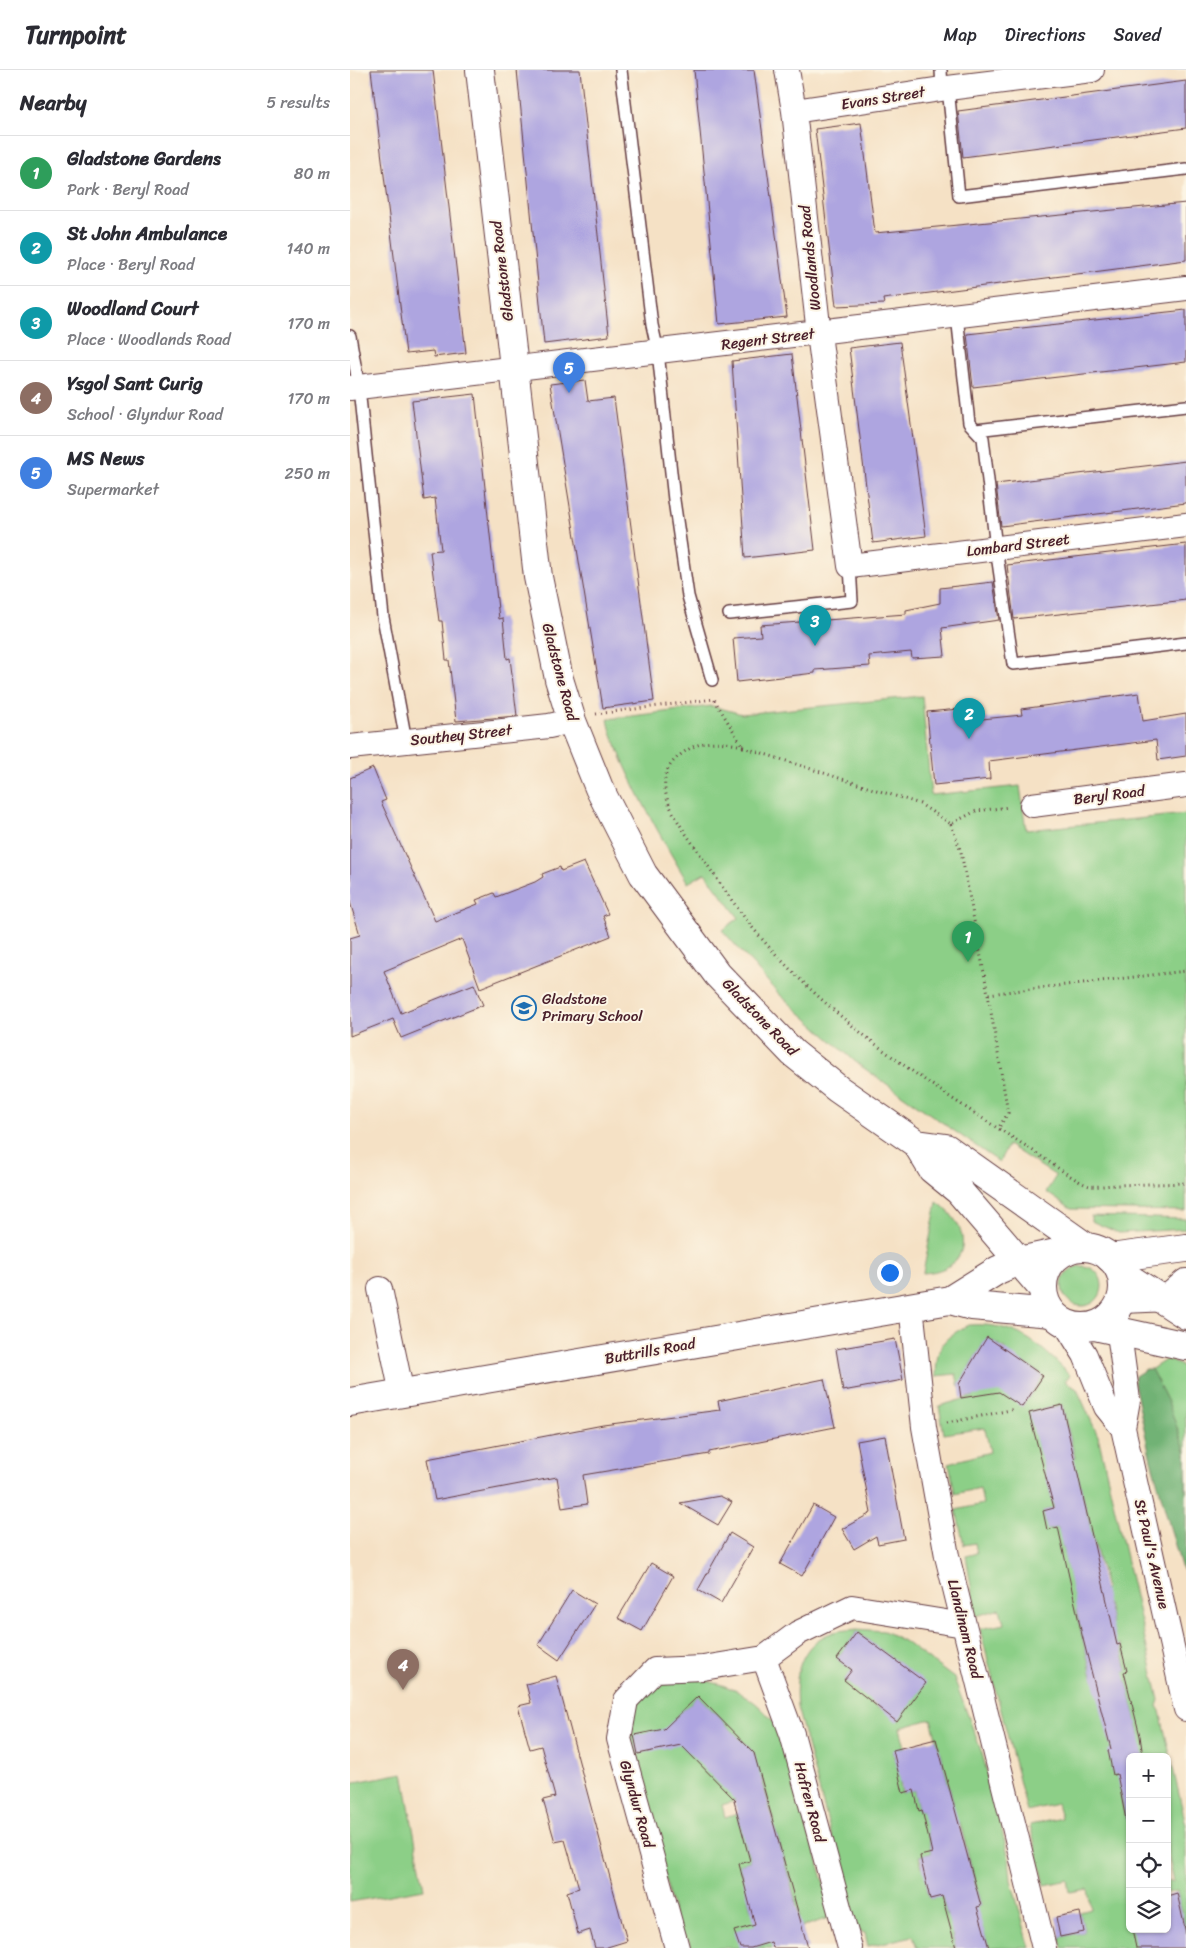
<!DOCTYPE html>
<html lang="en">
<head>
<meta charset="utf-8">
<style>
  body { margin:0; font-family:Sriracha,sans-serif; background:#f2f2f3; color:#2b2b33 }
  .controls { position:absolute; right:15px; bottom:15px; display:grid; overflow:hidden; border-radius:8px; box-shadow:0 1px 4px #0004 }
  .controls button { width:45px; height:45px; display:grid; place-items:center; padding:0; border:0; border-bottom:1px solid #e1e1e2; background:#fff; color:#2b2b33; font:25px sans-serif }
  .you { position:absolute; left:539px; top:1202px; width:18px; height:18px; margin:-12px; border:4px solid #fff; border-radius:50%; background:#1a73e8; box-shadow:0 0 0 8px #1a73e833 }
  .badge { display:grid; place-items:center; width:32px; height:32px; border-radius:50%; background:#1f6fb2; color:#fff; font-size:16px; font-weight:700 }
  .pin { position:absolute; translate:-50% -41px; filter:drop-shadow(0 1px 2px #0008) }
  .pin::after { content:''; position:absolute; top:26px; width:18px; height:15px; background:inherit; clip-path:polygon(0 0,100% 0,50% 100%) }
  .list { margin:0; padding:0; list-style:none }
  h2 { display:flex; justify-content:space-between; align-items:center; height:65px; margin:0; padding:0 20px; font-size:21px }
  h2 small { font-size:16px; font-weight:400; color:#7c7c81 }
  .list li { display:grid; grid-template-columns:32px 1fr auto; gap:15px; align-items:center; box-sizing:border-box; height:75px; padding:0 20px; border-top:1px solid #e1e1e2 }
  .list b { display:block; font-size:19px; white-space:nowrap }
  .list p { margin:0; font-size:16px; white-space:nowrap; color:#7c7c81 }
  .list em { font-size:16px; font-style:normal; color:#7c7c81 }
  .icon { flex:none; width:28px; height:28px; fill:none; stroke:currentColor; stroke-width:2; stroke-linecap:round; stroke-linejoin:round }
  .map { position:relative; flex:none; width:836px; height:1878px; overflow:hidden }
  header { display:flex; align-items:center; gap:30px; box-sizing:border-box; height:70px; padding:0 25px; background:#fff; border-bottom:1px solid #e1e1e2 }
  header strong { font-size:24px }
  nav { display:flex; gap:28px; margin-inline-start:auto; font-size:18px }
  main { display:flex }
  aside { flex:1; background:#fff }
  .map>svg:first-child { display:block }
  .green { fill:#8ccf87; stroke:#6b7759; fill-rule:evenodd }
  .forest { fill:#71b274; stroke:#5e6850 }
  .building { fill:#aea5e0 }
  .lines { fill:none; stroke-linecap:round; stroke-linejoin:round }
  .lane-casing { stroke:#643c42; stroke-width:14 }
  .street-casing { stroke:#643c42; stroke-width:26 }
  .secondary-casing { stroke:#643c42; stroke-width:30 }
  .primary-casing { stroke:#643c42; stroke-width:30 }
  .path { stroke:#643c42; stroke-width:3; stroke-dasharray:1 4; stroke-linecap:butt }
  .lane { stroke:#fff; stroke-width:11 }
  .street { stroke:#fff; stroke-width:24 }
  .secondary { stroke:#fff; stroke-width:28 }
  .primary { stroke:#fff; stroke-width:28 }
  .labels { text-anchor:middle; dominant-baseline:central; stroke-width:4; stroke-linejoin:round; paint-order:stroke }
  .street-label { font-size:15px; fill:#4a1f2b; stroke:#fcf5e5 }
  .poi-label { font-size:15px; fill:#4a1f2b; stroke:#fcf5e5; text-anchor:start }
</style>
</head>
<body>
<header>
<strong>Turnpoint</strong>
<nav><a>Map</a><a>Directions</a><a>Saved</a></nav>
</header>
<main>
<aside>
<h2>Nearby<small>5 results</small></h2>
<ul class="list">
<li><span class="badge" style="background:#2e9e5b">1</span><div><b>Gladstone Gardens</b><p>Park · Beryl Road</p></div><em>80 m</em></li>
<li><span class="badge" style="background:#0f9aa8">2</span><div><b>St John Ambulance</b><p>Place · Beryl Road</p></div><em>140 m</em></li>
<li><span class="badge" style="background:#0f9aa8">3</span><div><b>Woodland Court</b><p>Place · Woodlands Road</p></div><em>170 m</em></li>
<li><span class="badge" style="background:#8d6e63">4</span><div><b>Ysgol Sant Curig</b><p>School · Glyndwr Road</p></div><em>170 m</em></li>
<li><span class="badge" style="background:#3f7fe0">5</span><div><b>MS News</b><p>Supermarket</p></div><em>250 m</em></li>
</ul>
</aside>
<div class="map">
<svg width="836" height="1878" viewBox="0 0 836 1878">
  <rect width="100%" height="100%" fill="#fcf5e5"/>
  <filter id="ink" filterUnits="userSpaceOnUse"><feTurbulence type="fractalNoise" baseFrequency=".02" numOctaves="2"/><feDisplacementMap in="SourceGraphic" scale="10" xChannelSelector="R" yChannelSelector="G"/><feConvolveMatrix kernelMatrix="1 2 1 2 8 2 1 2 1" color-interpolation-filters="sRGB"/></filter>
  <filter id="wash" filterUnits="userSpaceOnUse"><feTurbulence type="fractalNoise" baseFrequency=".0096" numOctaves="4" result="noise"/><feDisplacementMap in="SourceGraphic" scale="20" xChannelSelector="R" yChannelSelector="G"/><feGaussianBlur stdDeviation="1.12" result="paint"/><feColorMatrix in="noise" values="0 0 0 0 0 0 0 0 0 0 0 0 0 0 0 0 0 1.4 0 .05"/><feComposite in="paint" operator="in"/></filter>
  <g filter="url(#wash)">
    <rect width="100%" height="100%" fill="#f5e1c5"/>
    <path class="green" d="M572,626l9,99 89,-9 6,44 160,-16v397l-115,-2 -25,-17 10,-16 -48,-31 -9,17 -141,-98 -79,-70 -57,-64 17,-12 -34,-45 -17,10c-24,-40 -47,-81 -66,-124 -5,-13 -12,-26 -14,-40l104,-13 30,8z
      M587,1132c36,25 36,68 -14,71z
      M741,1146l95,3v10l-67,4 -28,-12z
      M712 1216a20 20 0 1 1 40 0a20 20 0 1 1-40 0Z
      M618,1255c48,-3 70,18 102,50l-5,6 12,8 21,47 61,264 -2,6 3,5 26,114v108l-9,-42 -10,2v-11l7,-1 -7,-31v-93h-24l-3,-13 -27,31 9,-1 4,21 -5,2 5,23 4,-1v86l-4,1 4,23 26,19h-94l-2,-11 24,-5 -4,-20 11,-3 -3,-20 -18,3 -2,-12 -23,5 -15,-60 31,-7 -4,-14 -30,7 -47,-182 24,-5 -4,-15 -24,7 -10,-60 11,-3 -2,-10 -11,2 -8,-35 27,-6 -3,-16 -25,6 -6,-31 41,-11 -5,-24 -41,6 -5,-28 35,-10 -2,-11 -13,2 -3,-13 -20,2c1,-31 5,-36 32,-51zM637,1268l19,11 -6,9 25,6 18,12 -21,31 -34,-28 -19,-12zM712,1335l13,53 -31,8 -13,-54zM726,1398l14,57 -30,8 -2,-6 -10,3 -5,-19 11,-3 -8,-33zM743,1467l13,52 -31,9 -13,-54zM758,1533l4,20 -5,2 5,21 9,-2 6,27 -34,9 -17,-69zM776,1610l14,56 -30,8 -13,-57z
      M817,1289l19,9v126l-39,-122z
      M507,1559l27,2 20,10 50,37 28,75 27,105 2,22 19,68h-41l-7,-22 -30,9 4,13h-39l-4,-12 -45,10 -3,-13 -8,-2 -60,-224c-3,-31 2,-64 37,-75 7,-2 16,-2 23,-3zM507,1562l68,51 -37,18 -7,9 -10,-7 8,-11 -24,-4 -11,-8 8,-10 -15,-11zM581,1649l22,83 -34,9 -5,-21 -12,3 -2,-10 11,-3 -6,-20 -9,2 -3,-11 12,-4 -5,-19zM610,1753l21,83 -34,9 -5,-19 -12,3 -3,-12 11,-3 -5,-19 -11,2 -3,-11 13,-3 -5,-21z
      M344,1609c38,5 62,18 85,50l55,187 -32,11 -29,21h-82l-2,-7 -11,-10 -51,-204c12,-37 29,-46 67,-48zM348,1626l57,58 -24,23 -57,-58zM412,1709l12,43 -31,9 -6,-18 -12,4 -3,-12 13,-4 -4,-13zM426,1762l24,84 -33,9 -16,-15 -3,-12 9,-3 -4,-21 -11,3 -3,-13 11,-3 -5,-20z
      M53,1703l21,116 -74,13v-119z"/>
    <path class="forest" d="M796,1299h5l17,33 18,51v117h-4l-31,-110 -17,-77 1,-7z"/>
    <g id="blocks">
      <path class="building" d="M21,0h62l33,283 -32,4 -1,-6 -27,3z
        M167,0h63l29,266 -65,8z
        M344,0h60l33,247 -68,7z
        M836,11v47l-223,29 -5,-46z
        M511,53l14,110 311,-30v57l-303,39 1,5 -48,2 -21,-177z
        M836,240v52l-213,25 -6,-53z
        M550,272l26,194 -53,7 -24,-195z
        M442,284l23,196 -70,8 -13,-197z
        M235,310l3,21 26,-3 40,303 -51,7 -53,-324z
        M125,324l24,225 4,-1 4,41 3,-1 7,58 -61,5 -7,-61h-3l-4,-39h-3l-9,-70 11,-1 -6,-52 -11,2 -12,-99z
        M836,391v42l-185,23 -5,-42z
        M836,474v56l-172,19 -7,-54z
        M643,512l6,38 -57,8 3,28 -33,2 -1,-6 -42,4 1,10 -55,4v3l-78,9 -4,-44 28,-2 -1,-11 146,-11v-4l34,-7v-15z
        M789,623l4,28 43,-7v42l-28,4 -2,-20 -167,21 1,18 -56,6 -7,-73 54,-5 1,12 40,-4 -1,-6z
        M23,698l13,32 -5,2 54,119 43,-17 -2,-4 18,-7 2,4 39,-15 8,-5 -1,-3 18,-7 1,4 23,-9 24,52 -5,2 8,20 -131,52 -18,-49 -78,32 17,42 73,-29 9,21 -82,33 -8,-19 -43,17v-98l10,-3 -10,-33v-124z
        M637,1267l56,39 -21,31 -23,-15 -38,6 -2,-14z
        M545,1269l8,41 -60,11 -7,-42z
        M474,1309l11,48 -126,25v2l-126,21 4,29 -25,4 -5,-31 -122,23 -8,-41 176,-34 117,-15 -2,-9z
        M712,1335l55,240 3,-1 7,27 -3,1 16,64 3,21h-13v62l-4,1 -9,-46 -4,1 -5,-25 3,-1 -29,-114 -24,-108 -11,3 -4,-19 11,-3 -25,-95z
        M535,1366l19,103 -26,5 -2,-8 -22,13 -12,-20 29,-16 -14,-72z
        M370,1426l12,6 -14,23 -38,-22z
        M463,1435l21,12 -32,59 -22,-12z
        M380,1463l23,14 -32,56 -23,-13z
        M301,1493l22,13 -31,55 -24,-13z
        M222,1520l23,14 -36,56 -21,-15z
        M507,1562l69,51 -29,39 -53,-42 8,-10 -15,-11z
        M206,1606l71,265 -23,7h-9l-5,-18 -12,4 -11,-42 12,-4 -14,-48 -10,2 -12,-42 12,-3 -14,-51 -11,3 -12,-43 13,-3 -5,-19z
        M348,1626l56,57 54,195h-35l-2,-6 -20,6h-11l-6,-17 21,-6 -16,-61 11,-3 -16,-60h2l-55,-56 -43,9 -4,-19 30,-6z
        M586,1669l45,167 -4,1 12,41h-33l-14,-52 -12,3 -10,-43 12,-3 -10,-43 -3,1 -5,-21 -11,3 -10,-43z
        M827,1823l9,40v15h-50l-4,-19h35v-33z
        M730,1842l4,20 -24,5 -4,-20z"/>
    </g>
  </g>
  <g filter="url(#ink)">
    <use href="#blocks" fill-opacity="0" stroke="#643c42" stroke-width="1"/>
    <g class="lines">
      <defs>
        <path id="lane" d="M271,0l31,255 6,27 16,148 14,96 24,84
          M591,0l1,19
          M598,18l11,108 227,-27
          M607,246l12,107 14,15 13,110 17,116 173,-21
          M0,266l9,52 24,229 23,124
          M626,360l210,-24
          M379,544l123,-13 -2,-35"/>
        <path id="street" d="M437,0l7,41 25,223 31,232 336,-41
          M444,41l154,-23 144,-18
          M0,318l836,-100
          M0,677l199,-21 23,-5
          M682,735l154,-20
          M30,1219l22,105
          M561,1236l13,121 23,129 97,392
          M766,1241l12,89 -5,28 63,281
          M715,1253l20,32 21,52 17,21
          M414,1588l28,76 58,214
          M327,1878l-58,-209 7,-39 29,-30 48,-2 61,-10 34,-25 54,-26 112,18"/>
        <path id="secondary" d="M760,1188l76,-10
          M772,1229l48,-2 16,-14
          M600,1230l22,6 80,7
          M0,1332l600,-102 48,-30 21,-9 47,-10"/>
        <path id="primary" d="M130,0l58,507 21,102 13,42 27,67 44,86 74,100 76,79 45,36 79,55 15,25 27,22 84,98
          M567,1074l29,4 140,99
          M693 1217a40 40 0 1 1 80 0a40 40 0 1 1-80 0Z
          M771,1203l65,42
          M745,1256l91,20"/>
      </defs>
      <use href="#lane" class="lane-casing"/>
      <use href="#street" class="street-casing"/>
      <use href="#secondary" class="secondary-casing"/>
      <use href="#primary" class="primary-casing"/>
      <path class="path" d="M246,644l118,-15 29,48 177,57 31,20 25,-13 33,-4
        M393,676c-26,-5 -42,-8 -64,10 -34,27 1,68 18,94 23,33 46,69 74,99 73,81 166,141 258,199 12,8 50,36 61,38 9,1 19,-1 28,-1 23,-1 45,-1 68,-2
        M601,754l10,28 27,142 198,-23
        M638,924l20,119 -10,16
        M597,1353l68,-14"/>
      <use href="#lane" class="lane"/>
      <use href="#street" class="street"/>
      <use href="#secondary" class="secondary"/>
      <use href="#primary" class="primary"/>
    </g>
  </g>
  <defs>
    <symbol id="school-ring" viewBox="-11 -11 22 22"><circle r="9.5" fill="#fcf5e5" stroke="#1f6fb2" stroke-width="1.5"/><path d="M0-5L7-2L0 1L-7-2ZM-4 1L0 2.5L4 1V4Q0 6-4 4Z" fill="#1f6fb2"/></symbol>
  </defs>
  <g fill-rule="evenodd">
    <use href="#school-ring" x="160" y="924" width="28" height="28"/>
  </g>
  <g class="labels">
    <g class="street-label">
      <text transform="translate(533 28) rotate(-9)">Evans Street</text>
      <text transform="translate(460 188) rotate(-96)">Woodlands Road</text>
      <text transform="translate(152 201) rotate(-97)">Gladstone Road</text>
      <text transform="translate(418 269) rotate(-7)">Regent Street</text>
      <text transform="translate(668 475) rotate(-7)">Lombard Street</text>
      <text transform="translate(210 602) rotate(75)">Gladstone Road</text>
      <text transform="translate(111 665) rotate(-6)">Southey Street</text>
      <text transform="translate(759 725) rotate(-7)">Beryl Road</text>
      <text transform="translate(410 947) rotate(46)">Gladstone Road</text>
      <text transform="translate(300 1281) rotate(-10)">Buttrills Road</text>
      <text transform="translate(802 1484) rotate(77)">St Paul's Avenue</text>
      <text transform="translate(615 1559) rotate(76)">Llandinam Road</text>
      <text transform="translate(460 1732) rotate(75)">Hafren Road</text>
      <text transform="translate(287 1734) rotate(74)">Glyndwr Road</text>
    </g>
    <g class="poi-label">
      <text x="192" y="929">Gladstone<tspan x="192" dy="17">Primary School</tspan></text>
    </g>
  </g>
</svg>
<div class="controls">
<button>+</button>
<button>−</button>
<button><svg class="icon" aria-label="locate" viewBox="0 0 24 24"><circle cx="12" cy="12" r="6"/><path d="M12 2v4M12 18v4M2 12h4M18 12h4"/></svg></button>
<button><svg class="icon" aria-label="layers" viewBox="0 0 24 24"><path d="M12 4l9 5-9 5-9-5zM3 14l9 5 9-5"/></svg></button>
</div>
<div class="you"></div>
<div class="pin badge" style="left:618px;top:892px;background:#2e9e5b">1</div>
<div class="pin badge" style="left:619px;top:669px;background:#0f9aa8">2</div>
<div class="pin badge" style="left:465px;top:576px;background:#0f9aa8">3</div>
<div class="pin badge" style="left:53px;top:1620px;background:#8d6e63">4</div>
<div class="pin badge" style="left:219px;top:323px;background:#3f7fe0">5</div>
</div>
</main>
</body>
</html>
